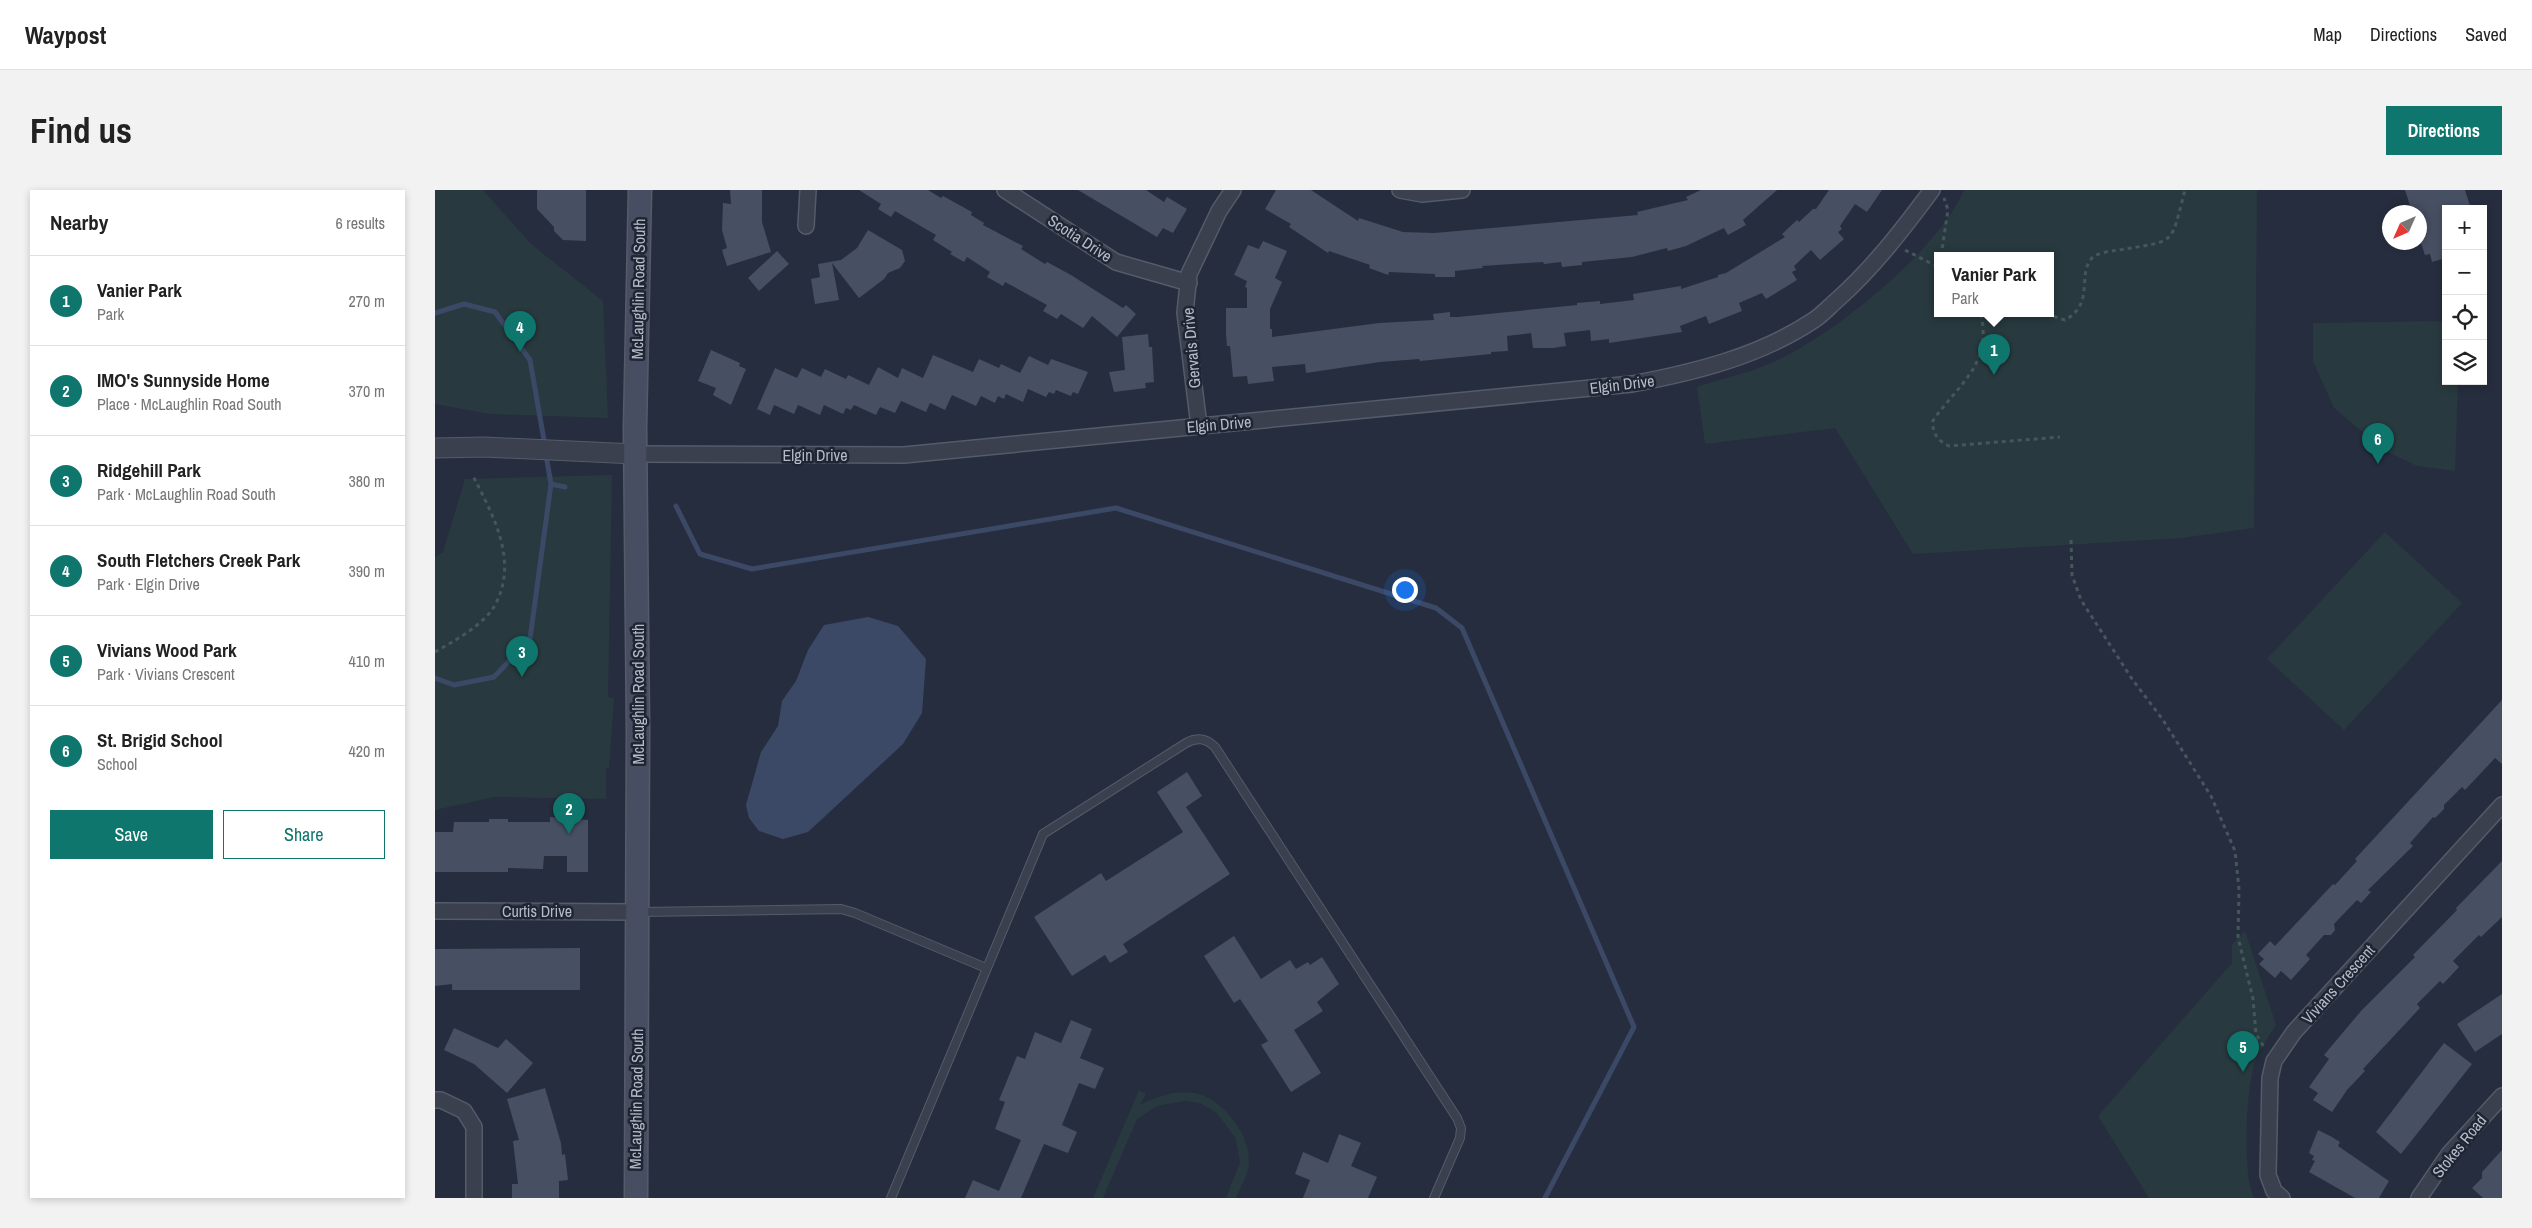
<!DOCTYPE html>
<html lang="en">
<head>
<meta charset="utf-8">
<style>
  body { margin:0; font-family:"Archivo Narrow",sans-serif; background:#f2f2f2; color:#222 }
  .controls { position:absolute; right:15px; top:15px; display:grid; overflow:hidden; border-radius:0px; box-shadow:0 2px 8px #0003 }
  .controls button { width:45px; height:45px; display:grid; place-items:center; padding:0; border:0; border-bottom:1px solid #e0e0e0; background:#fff; color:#222; font:25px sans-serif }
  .compass { position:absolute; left:1947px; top:15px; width:45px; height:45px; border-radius:50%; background:#fff; box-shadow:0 2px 8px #0003; rotate:225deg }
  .you { position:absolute; left:969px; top:399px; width:18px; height:18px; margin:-12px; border:4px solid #fff; border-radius:50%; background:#1a73e8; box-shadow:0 0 0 8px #1a73e833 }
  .badge { display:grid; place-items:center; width:32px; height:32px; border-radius:50%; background:#0f766e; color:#fff; font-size:16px; font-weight:700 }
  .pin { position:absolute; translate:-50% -41px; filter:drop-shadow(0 1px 2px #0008) }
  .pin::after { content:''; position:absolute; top:26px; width:18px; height:15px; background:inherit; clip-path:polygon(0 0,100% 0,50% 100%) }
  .popup { position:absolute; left:1499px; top:62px; width:120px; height:65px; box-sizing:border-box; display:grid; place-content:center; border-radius:0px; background:#fff; filter:drop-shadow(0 1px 4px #0005); font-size:16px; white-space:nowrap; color:#767676 }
  .popup b { font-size:19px; color:#222 }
  .popup::after { content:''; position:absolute; left:50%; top:100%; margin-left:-10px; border:10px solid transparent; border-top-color:#fff }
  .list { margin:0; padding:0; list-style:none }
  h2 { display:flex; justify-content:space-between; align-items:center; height:65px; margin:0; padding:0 20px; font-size:21px }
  h2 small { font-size:16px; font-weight:400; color:#767676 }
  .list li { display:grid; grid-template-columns:32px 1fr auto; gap:15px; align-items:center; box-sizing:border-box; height:90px; padding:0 20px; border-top:1px solid #e0e0e0 }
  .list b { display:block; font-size:19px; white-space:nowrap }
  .list p { margin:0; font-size:16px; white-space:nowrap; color:#767676 }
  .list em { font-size:16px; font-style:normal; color:#767676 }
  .actions { display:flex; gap:10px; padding:15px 20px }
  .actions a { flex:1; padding:11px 0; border:1px solid #0f766e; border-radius:0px; text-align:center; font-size:18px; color:#0f766e }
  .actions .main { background:#0f766e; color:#fff }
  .icon { flex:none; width:28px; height:28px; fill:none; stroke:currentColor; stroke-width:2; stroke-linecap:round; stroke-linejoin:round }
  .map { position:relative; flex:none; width:2067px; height:1008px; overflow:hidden; border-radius:0px }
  header { display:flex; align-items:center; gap:30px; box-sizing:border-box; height:70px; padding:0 25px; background:#fff; border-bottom:1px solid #e0e0e0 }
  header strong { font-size:24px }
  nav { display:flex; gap:28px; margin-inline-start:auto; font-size:18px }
  .intro { display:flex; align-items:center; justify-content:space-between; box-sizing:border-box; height:120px; padding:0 30px }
  h1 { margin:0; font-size:35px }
  .button { padding:12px 22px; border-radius:0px; background:#0f766e; color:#fff; font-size:18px; font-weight:700 }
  main { display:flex; gap:30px; padding:0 30px }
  aside { flex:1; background:#fff; border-radius:0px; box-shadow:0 2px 8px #0003 }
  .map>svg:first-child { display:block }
  .green { fill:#283a3f; fill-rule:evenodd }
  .water { fill:#3c4966 }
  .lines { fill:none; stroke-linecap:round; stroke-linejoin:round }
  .stream { stroke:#3c4966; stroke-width:5 }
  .building { fill:#474f62 }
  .service-casing { stroke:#545b69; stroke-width:10 }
  .minor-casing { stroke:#545b69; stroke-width:18 }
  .tertiary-casing { stroke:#545b69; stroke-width:21 }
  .secondary-casing { stroke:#545b69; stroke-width:25 }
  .path { stroke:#46575c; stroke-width:3; stroke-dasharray:4 4; stroke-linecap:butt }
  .service { stroke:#3a404e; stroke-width:8 }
  .minor { stroke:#3a404e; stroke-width:15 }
  .tertiary { stroke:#3a404e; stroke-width:19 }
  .secondary { stroke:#484e61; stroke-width:22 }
  .labels { text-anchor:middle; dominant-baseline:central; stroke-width:5; stroke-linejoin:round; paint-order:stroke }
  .street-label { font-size:16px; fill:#b6bbc9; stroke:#1e2533 }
</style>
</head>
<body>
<header>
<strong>Waypost</strong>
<nav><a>Map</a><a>Directions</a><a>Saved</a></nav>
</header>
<div class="intro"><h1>Find us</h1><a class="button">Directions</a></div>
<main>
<aside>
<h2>Nearby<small>6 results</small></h2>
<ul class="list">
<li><span class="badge">1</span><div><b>Vanier Park</b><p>Park</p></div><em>270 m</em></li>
<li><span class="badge">2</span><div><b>IMO's Sunnyside Home</b><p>Place · McLaughlin Road South</p></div><em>370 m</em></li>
<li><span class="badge">3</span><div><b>Ridgehill Park</b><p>Park · McLaughlin Road South</p></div><em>380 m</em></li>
<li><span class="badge">4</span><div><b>South Fletchers Creek Park</b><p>Park · Elgin Drive</p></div><em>390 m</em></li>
<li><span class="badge">5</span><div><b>Vivians Wood Park</b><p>Park · Vivians Crescent</p></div><em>410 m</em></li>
<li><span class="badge">6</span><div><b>St. Brigid School</b><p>School</p></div><em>420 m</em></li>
</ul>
<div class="actions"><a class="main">Save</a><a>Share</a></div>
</aside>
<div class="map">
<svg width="2067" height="1008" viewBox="0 0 2067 1008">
  <rect width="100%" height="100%" fill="#262d3e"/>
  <path class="green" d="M0,0h48l48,54 72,57 5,117 -118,-4 -55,-10z
    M1529,0h293l-3,338 -73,10 -268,16 -78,-126 -130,16 -8,-57c23,-8 49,-13 72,-23 62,-26 168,-112 195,-174zM1503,66h112v58h-112z
    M2011,131v60h12l-3,90 -38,-5 -33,-16 -50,-42 -21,-47v-38z
    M177,285l-4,222 6,1 -5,70 -3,1v30l-112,-2 -59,13v-253l8,-5 22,-73z
    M1950,342l77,71 -118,127 -77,-71z
    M1810,741l31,94c-8,12 -16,24 -21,37 -9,25 -13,113 -1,136h-105l-51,-82 134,-153v-18z
    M704,900l7,4 -6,11c36,-18 67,-20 93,15 10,13 16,25 16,42 0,11 -9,26 -13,36h-10l14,-35 -4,-24 -19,-26 -17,-10 -16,-2 -27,5 -20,13 -34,79h-10z"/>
  <path class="water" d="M433,427l30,9 28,33 -4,54 -19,31 -95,88 -25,7 -24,-8 -10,-13 -3,-13 15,-53 17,-26 4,-25 14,-20 12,-31 16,-25z"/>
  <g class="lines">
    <path class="stream" d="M0,123l29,-9 31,8 35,48 15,86
      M116,294l14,3
      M241,316l24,48 52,15 364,-61 320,100 26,20 172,399 -89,171
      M0,488l19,7 40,-8 36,-38 21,-155 -5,-29"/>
  </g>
  <path class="building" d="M102,0h49v51l-23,-1 -9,-9v-4l-17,-18z
    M295,0h32v32l9,30 -44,14 -5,-16 5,-2 -5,-18 1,-27 8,1z
    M424,0h69l13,8 2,-2 29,16 -1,3 13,8 -1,2 40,21 -2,3 24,15 2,-2 24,13 52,33 3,-3 10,9 -19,23 -25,-21 -9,12 -22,-14 -4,5 -14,-8 4,-6 -42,-23 -2,4 -16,-9 3,-5 -23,-15 -3,5 -14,-8 2,-2 -19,-12 3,-5 -41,-24 -4,6 -13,-8 3,-5z
    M643,0h68l18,12 3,-5 20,12 -14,24 -10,-5 -6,9z
    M841,0h35l47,31 1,-3 44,14 31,1 204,-18 -1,-3 51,-12 -2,-3 15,-7h76l-34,30 3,5 -18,10 -4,-7 -38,18 -18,5 -1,-3 -35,9 -50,5v3l-20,2 -1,-5 -17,2 -1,-2 -61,4 1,2 -28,3v6h-20v-3l-46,-2 -1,3 -19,-7 1,-3 -41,-14 -1,2 -39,-26 2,-3 -26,-15z
    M1394,0h53l-15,22 -12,-8 -15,22 2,3 -4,3 6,7 -24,21 -9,-10 -17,16 2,4 -4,2 5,8 -31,19 -4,-6 -23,10 3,8 -33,13 -3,-8 -26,10 2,6 -73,11v-4l-18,2 -1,-11 -26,3 2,13 -13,2h-20l-2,-15 -24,3 1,15 -17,1v2l-71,7 -1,-2 -39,3 -74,11 -1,-9 -33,3 2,14 -26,3 -1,-8 -14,1 -3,-31h-3l-1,-12v-26h21v-20l-2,-1 2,-6 -13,-6 14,-30 11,4 4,-8 24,10 -12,27 7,4 -12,27v20h2v8l107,-14 55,-3 -1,-6 17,-2v5h8l119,-12v-2l23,-2v3l34,-4 -1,-6 48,-8v3l37,-12v-2l8,-2 59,-36 -3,-3 15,-14 2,2 14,-13h3z
    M1970,0h60l6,19h-25v49l-14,4 -2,-8 -5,1 -6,-18v-25h-7z
    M433,40l34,20 3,11 -5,7 -12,5 -4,6 -25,19 -27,-35 7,37 -24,4 -4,-25 9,-2 -2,-13 23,-4 16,-12z
    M342,61l12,13 -30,27 -11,-13z
    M713,144l1,13h3l2,35 -9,1 1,5 -32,4 -5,-20 16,-2 -3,-33z
    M276,160l29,13 -1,3 7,3 -15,36 -18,-10 3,-7 -18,-7z
    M498,165l40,17 6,-13 20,9 2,-4 19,9 9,-17 19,9 3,-6 37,13 -10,22 -5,-2 -2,4 -15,-6 -2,4 -5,-2 -3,5 -18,-8 -5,13 -17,-8 -2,5 -6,-3 -3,7 -14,-7 -5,10 -24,-11 -7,15 -15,-7 -4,9 -25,-11 -6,12 -15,-6 -4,8 -22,-10 -3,5 -5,-2 -3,6 -19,-9 -4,10 -22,-10 -4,9 -20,-9 -4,10 -13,-6 18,-41 22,10 5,-10 19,9 4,-8 21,10 2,-4 21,10 9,-18 20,11 4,-10 21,10z
    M2067,510v64l-7,-6 -30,32 -3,-3 -18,18v4l-9,9 -2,-1 -23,26 3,3 -45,44 3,2 -10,11 -4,-3 -23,24 1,6 -4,5h-7l-18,20 4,4 -19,21 -10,-9 -6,7 -16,-14 5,-5 -6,-5 12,-13 5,5 58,-62 2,1 22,-24 -2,-2z
    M752,582l15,24 -16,11 44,67 -107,70 5,8 -18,11 -5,-8 -33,21 -38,-59 67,-44 5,8 77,-49 -26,-40z
    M115,627l38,3v52h-21v-16h-23l-1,13 -35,-1v4h-73v-40h18l1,-10h35v-3h19v3h42z
    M2067,671v56l-21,20 -2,-2 -26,26 6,6 -16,17 -3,-3 -23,23 3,4 -57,61 2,2 -18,19 -15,22 -19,-12 5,-7 -9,-6 20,-28 -5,-4 37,-44 54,-54 -2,-2 44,-45 -1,-2z
    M799,746l27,43 29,-19 6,9 12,-7 2,3 12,-8 17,27 -22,18 6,9 -29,19 27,43 -30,19 -30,-47 7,-4 -28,-42 -6,4 -30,-47z
    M145,758v42h-128v-6l-17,2v-37z
    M2067,804v40l-27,18 -18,-28z
    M636,830l21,9 -12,29 24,10 -9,21 -16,-6 -17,42 15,7 -9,21 -24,-9 -23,54h-56l8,-18 26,11 22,-51 -26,-11 10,-27 -6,-2 18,-44 8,3 10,-27 26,11z
    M19,838l44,20 8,-9 27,24 -26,30 -33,-29 -30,-14z
    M2009,853l28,21 -71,90 -25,-22z
    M110,898l16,55 1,12 3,-1 3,26 -9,1v17h-47v-14h6l-5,-43 6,-1 -12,-41z
    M1883,940l14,7 8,5 -2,4 51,35 -10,17h-24l-46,-26 6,-11 -3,-1 2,-4 -5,-3z
    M904,944l22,9 -10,23 26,11 -9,21h-65l7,-18 -15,-6 8,-22 25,11z
    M2067,960v48h-19l-11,-10 10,-10v-6z"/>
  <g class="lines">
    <defs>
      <path id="service" d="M205,722l201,-3 14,4 131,55
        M456,1008l152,-364 143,-91c11,-6 20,-5 29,4l242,371 4,10 -1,10 -26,60"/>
      <path id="minor" d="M570,0l111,72 73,21
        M965,0l22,4 40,-4
        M371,36l2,-36
        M764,236l-14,-113 4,-39 30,-63 14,-21
        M200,264l269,1 728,-71c64,-12 128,-28 182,-64 9,-6 16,-14 23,-20 36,-32 66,-71 95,-110
        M0,721l203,1
        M0,910h6l23,11 10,16v71
        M1847,1008l-8,-7 -6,-16 2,-97 4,-17 20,-29 208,-227
        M1984,1008l30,-44 53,-58"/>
      <path id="tertiary" d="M0,258l49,-1 151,7"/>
      <path id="secondary" d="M201,1008l2,-468 -3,-302 5,-238"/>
    </defs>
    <use href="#service" class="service-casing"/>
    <use href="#minor" class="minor-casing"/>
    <use href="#tertiary" class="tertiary-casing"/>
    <use href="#secondary" class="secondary-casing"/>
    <path class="path" d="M1470,60l33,17
      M1506,66l7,-46 -4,-12
      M1546,124c11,52 -23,70 -49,108 2,13 5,18 17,24l111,-9
      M1611,124l19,6c31,-17 11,-47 28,-63 7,-5 18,-6 26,-7 58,-10 51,-3 66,-60
      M1636,350l1,35 9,25 51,79 31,41 48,76 24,55 4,38 -1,48 15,62 3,35 9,15
      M0,462c19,-11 49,-27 60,-47 24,-44 -2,-90 -22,-129"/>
    <use href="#service" class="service"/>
    <use href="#minor" class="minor"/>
    <use href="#tertiary" class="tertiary"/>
    <use href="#secondary" class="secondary"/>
  </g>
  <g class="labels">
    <g class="street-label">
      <text transform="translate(645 48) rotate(33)">Scotia Drive</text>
      <text transform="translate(203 99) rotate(-89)">McLaughlin Road South</text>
      <text transform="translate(756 158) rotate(-95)">Gervais Drive</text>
      <text transform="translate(1187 194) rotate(-7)">Elgin Drive</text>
      <text transform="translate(784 234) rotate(-5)">Elgin Drive</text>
      <text x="380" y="265">Elgin Drive</text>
      <text transform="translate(203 504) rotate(-90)">McLaughlin Road South</text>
      <text x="102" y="721">Curtis Drive</text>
      <text transform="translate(1903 794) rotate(-48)">Vivians Crescent</text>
      <text transform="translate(201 909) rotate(-89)">McLaughlin Road South</text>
      <text transform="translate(2024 956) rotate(-51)">Stokes Road</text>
    </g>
  </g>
</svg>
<div class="controls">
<button>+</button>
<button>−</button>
<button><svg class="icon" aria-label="locate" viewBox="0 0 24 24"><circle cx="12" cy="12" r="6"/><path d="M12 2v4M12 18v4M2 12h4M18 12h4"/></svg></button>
<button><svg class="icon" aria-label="layers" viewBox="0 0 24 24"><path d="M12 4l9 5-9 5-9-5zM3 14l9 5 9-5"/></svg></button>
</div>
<svg class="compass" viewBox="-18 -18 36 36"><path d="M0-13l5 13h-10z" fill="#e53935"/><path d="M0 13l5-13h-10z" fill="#767676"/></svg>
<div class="you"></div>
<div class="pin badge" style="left:1559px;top:185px">1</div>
<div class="popup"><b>Vanier Park</b>Park</div>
<div class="pin badge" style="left:134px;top:644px">2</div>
<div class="pin badge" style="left:87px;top:487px">3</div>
<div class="pin badge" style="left:85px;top:162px">4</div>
<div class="pin badge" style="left:1808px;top:882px">5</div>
<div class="pin badge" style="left:1943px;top:274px">6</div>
</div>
</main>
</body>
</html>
